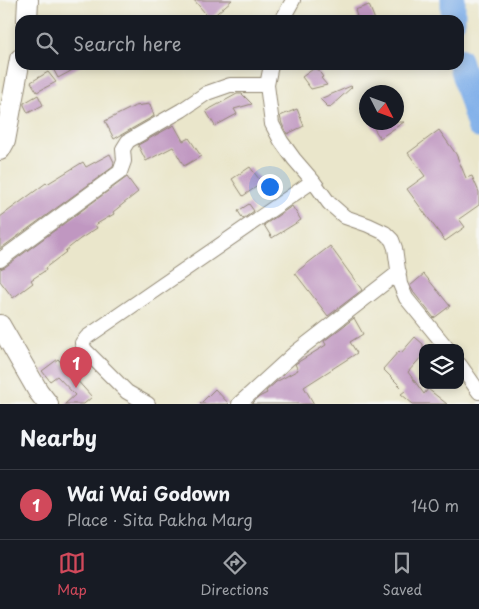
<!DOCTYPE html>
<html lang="en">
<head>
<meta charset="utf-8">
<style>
  body { margin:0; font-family:"Playpen Sans",sans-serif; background:#20242c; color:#f1f3f6 }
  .controls { position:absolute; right:15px; bottom:15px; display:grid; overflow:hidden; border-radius:10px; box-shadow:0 2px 8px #0003 }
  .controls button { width:45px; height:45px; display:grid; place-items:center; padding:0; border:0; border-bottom:1px solid #363941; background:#171b24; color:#f1f3f6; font:25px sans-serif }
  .compass { position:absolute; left:359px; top:85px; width:45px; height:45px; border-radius:50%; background:#171b24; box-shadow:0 2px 8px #0003; rotate:132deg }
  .you { position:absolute; left:269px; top:186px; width:18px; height:18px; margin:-12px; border:4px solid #fff; border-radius:50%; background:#1a73e8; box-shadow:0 0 0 8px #1a73e833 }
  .badge { display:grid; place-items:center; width:32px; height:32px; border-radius:50%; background:#d1495b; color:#fff; font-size:16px; font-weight:700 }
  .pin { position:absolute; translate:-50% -41px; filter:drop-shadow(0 1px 2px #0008) }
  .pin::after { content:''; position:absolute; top:26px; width:18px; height:15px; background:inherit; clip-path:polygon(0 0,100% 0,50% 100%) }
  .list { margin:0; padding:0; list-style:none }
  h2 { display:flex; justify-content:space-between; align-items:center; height:65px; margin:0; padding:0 20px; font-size:21px }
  h2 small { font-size:16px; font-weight:400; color:#9ea1a6 }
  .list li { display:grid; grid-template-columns:32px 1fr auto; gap:15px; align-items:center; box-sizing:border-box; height:70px; padding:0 20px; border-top:1px solid #363941 }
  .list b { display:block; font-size:19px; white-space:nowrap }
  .list p { margin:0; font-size:16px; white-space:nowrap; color:#9ea1a6 }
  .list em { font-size:16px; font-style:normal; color:#9ea1a6 }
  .icon { flex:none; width:28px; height:28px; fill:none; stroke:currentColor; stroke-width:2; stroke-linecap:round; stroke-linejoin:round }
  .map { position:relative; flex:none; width:479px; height:404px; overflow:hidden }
  .search { position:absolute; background:#171b24; box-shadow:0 2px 8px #0003; left:15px; right:15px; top:15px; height:55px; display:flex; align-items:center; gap:12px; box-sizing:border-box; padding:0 18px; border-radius:15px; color:#9ea1a6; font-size:19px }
  .sheet { height:135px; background:#171b24 }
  nav { display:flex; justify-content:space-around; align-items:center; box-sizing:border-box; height:70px; border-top:1px solid #363941; background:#171b24; font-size:14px; color:#9ea1a6 }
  nav a { display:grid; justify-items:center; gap:2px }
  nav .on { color:#d1495b }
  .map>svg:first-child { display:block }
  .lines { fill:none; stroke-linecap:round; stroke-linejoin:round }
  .river { stroke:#7eaee9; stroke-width:25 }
  .building { fill:#c097c1 }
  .street-casing { stroke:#928874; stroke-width:16 }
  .secondary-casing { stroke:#928874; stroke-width:22 }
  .street { stroke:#fff; stroke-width:14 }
  .secondary { stroke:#fff; stroke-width:20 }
</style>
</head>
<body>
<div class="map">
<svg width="479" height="404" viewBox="0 0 479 404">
  <rect width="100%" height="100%" fill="#f6f6f2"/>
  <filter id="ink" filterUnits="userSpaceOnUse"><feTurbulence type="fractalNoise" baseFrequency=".02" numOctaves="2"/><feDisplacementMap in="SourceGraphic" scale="10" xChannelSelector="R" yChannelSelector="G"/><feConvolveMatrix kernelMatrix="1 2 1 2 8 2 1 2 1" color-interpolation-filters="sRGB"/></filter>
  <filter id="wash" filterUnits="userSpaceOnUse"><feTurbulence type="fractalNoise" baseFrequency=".0096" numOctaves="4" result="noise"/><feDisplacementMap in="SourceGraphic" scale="20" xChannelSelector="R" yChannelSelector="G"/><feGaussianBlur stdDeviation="1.12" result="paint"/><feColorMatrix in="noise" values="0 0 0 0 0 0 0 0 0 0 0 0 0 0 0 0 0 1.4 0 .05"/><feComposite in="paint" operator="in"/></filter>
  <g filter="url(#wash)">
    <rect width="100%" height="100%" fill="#eae6cb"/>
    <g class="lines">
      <path class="river" d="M453,20v-20
        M459,60l20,66"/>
    </g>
    <g id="blocks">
      <path class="building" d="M194,0h38l-22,19z
        M369,5l6,15h-17l-3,-10z
        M51,65h31l-24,13z
        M316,67l7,10 -2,1 6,7 -16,4 -9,-12z
        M48,72l8,10 -19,10 -6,-10z
        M351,86l1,1 -23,21 -9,-9z
        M237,94h5l10,10 -18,5 3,5 -22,12 -9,-15z
        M38,95l5,10 -15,8 -4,-8v-2z
        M150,104l4,12 -40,23 -9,-18 30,-15z
        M297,109l7,17 -17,8 -5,-10 -2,-8z
        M370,122h34l-24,16z
        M174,125l9,16 6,-3 12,18 -17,10 -11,-19 -27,14 -8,-16z
        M439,130l17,24 10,24 6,-2 7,16v13l-20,14 6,8 -20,14 -38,-52 18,-13 -17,-23z
        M110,154l4,8 -1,5 -113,82v-32l46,-34 1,1 36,-22 3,5z
        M250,167l12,16 -19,13 -11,-17z
        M127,177l11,15 -25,20 1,2 -19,11 2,3 -17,11 -15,12 1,1 -21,16 1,2 -15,10 2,3 -20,15 -13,-17v-12l5,-2z
        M249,204l5,7 -11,8 -5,-8z
        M292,206l9,14 -29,18 -8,-13z
        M330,246l32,44 -34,26 -33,-43z
        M424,274l26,32 -16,12 -20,-25 -4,-7z
        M354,318l9,16 -13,8 7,11 -53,34 10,17h-62l7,-7 8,-4 -1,-2 10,-9 22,-12 -3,-6 31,-19 -2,-4z
        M415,337l8,7v11l-15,17 16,22 4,-5 19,15h-34l-12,-10 4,-3 -22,-22 16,-18 2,2z
        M58,359l34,38 -8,7h-19l10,-9 -18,-19 -7,5 -8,-10z
        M215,389l14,15h-29z"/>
    </g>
  </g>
  <g filter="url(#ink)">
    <use href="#blocks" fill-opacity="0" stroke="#928874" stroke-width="1"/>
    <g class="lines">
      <defs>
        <path id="street" d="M282,20l11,-20
          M271,65l-4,20 5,39 9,17 13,18 19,22 16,22 16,14 23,8 17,8 7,7 3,8 5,36 6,14 41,50
          M0,260l120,-88 4,-11 -1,-12 5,-8 54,-31 25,-17 23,-8h37
          M460,365l19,27
          M148,404l-21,-12 -42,-42 -3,-7 5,-6 226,-156
          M239,404l57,-52 103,-80"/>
        <path id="secondary" d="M27,20l1,-20
          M0,150l5,-9 15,-82
          M0,325l38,66 10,13"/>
      </defs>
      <use href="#street" class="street-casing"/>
      <use href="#secondary" class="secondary-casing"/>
      <use href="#street" class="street"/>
      <use href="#secondary" class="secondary"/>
    </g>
  </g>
</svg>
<div class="controls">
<button><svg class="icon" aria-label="layers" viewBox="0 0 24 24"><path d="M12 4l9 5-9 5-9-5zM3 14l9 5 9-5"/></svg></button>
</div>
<svg class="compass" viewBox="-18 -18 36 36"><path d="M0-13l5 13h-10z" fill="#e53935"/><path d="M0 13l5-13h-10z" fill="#9ea1a6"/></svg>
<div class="you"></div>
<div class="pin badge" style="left:76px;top:388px">1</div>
<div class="search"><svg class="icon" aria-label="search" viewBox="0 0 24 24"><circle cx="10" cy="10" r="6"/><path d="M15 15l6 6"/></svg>Search here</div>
</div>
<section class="sheet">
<h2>Nearby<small></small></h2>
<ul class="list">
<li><span class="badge">1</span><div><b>Wai Wai Godown</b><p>Place · Sita Pakha Marg</p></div><em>140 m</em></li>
</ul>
</section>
<nav>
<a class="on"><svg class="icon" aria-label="map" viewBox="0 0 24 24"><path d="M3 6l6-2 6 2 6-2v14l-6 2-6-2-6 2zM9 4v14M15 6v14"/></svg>Map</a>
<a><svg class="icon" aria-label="directions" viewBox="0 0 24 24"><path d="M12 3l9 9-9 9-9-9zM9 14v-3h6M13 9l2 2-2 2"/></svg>Directions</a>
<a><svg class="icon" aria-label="saved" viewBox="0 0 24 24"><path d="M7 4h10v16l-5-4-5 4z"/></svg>Saved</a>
</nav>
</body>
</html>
